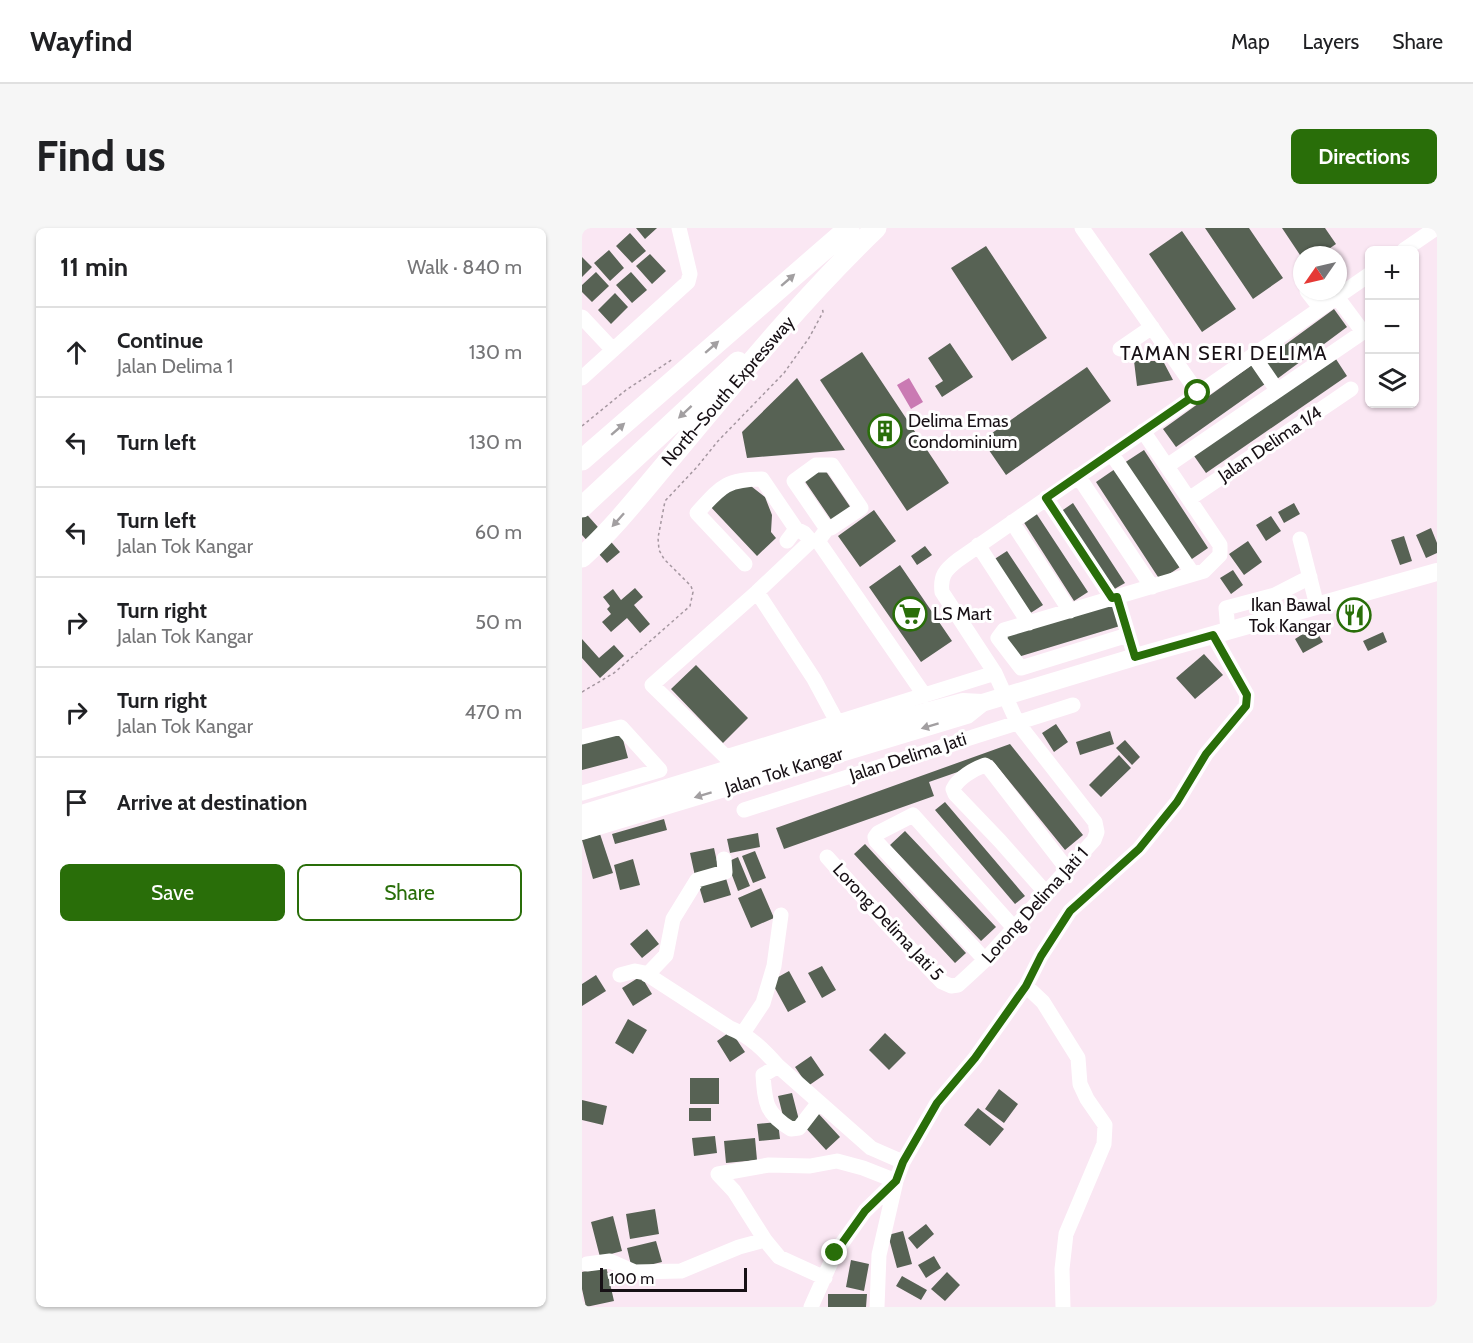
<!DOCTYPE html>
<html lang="en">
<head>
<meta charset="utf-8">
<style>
  body { margin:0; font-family:Cabin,sans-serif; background:#f6f6f6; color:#202124 }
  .controls { position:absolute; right:18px; top:18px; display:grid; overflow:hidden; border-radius:9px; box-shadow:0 2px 4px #0004 }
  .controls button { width:54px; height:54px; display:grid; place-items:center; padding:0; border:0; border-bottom:2px solid #e0e0e0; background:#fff; color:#202124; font:30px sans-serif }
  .compass { position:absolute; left:711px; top:18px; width:54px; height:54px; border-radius:50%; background:#fff; box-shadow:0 2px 4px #0004; rotate:236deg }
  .scale { position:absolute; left:18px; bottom:15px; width:147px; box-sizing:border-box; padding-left:6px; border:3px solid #171015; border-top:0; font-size:16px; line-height:21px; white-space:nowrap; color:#171015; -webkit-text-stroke:4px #fff; paint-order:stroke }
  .stop { position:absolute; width:18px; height:18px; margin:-14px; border:4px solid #296e09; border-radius:50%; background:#fff }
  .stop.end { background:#296e09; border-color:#fff; box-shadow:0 2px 6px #0008 }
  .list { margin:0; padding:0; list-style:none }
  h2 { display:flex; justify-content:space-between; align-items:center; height:78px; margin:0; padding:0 24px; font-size:26px }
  h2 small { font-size:20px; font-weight:400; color:#757577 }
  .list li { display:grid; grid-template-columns:39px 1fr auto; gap:18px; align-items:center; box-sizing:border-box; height:90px; padding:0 24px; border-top:2px solid #e0e0e0 }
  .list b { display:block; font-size:22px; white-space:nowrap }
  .list p { margin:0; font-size:20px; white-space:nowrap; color:#757577 }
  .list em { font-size:20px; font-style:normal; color:#757577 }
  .actions { display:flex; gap:12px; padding:18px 24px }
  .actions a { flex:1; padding:14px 0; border:2px solid #296e09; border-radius:9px; text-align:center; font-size:21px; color:#296e09 }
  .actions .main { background:#296e09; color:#fff }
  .icon { flex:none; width:33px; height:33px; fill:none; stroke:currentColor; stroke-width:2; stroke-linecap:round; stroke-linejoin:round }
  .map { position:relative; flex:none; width:855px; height:1079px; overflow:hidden; border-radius:9px }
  header { display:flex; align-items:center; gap:36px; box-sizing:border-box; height:84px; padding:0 30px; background:#fff; border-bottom:2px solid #e0e0e0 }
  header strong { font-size:28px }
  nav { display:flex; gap:33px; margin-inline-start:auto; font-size:21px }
  .intro { display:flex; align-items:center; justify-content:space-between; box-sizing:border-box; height:144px; padding:0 36px }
  h1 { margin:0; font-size:42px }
  .button { padding:15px 27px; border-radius:9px; background:#296e09; color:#fff; font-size:21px; font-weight:700 }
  main { display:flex; gap:36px; padding:0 36px }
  aside { flex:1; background:#fff; border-radius:9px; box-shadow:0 2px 4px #0004 }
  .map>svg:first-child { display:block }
  .water { fill:#ca7ab3 }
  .building { fill:#576254 }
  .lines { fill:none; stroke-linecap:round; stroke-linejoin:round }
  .path { stroke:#a597a0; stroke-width:1.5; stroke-dasharray:3 3; stroke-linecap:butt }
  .minor { stroke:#fff; stroke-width:15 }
  .major { stroke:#fff; stroke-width:18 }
  .highway { stroke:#fff; stroke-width:21 }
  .oneway { fill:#a29fa1 }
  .route { stroke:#296e09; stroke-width:8 }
  .labels { text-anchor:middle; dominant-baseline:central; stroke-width:6; stroke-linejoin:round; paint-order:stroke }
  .street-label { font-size:18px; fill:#171015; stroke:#fff }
  .poi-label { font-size:18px; fill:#171015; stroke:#fff; text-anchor:start }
  .neighbourhood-label { font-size:20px; letter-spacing:1.5px; fill:#171015; stroke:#fff }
</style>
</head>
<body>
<header>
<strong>Wayfind</strong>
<nav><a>Map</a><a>Layers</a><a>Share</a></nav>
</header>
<div class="intro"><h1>Find us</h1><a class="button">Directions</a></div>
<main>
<aside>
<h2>11 min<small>Walk · 840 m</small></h2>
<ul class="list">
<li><svg class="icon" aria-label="ahead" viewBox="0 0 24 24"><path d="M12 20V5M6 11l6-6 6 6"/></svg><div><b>Continue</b><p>Jalan Delima 1</p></div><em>130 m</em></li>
<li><svg class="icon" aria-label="left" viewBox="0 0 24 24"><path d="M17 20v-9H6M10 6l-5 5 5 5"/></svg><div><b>Turn left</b></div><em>130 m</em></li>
<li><svg class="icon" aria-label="left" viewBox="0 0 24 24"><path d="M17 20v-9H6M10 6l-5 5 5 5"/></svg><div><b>Turn left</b><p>Jalan Tok Kangar</p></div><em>60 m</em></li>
<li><svg class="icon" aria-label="right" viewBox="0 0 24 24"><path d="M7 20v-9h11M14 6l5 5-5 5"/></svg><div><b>Turn right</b><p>Jalan Tok Kangar</p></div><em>50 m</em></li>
<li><svg class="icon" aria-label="right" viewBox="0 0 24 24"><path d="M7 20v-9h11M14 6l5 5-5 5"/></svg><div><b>Turn right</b><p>Jalan Tok Kangar</p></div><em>470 m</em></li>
<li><svg class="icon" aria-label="arrive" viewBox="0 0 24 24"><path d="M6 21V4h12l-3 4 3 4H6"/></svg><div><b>Arrive at destination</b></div></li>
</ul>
<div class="actions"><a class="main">Save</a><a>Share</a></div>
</aside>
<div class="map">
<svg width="855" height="1079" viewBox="0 0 855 1079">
  <rect width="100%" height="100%" fill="#fae7f3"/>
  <path class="water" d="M327,150l14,24 -12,7 -14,-24z"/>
  <path class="building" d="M54,0h21l-12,11z
    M623,0h44l34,50 -30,21z
    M700,0h43l11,16 -16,11h-18v3z
    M600,3l54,78 -34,23 -53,-78z
    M48,5l16,18 -14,12 -16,-17z
    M404,18l61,92 -35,23 -61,-93z
    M27,22l15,18 -14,13 -16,-18z
    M68,26l16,17 -14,13 -16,-18z
    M0,29l10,10 -10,10z
    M14,44l13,14 -17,16 -10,-10v-7z
    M49,44l16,18 -15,13 -16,-18z
    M33,65l13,14 -17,17 -13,-14z
    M752,81l13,18 -70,52 -14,-18z
    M368,115l23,34 -31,20 -7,-11 8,-5 -15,-23z
    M280,124l87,131 -42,28 -87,-131z
    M752,128l13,20 -141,97 -14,-20z
    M552,133h29l10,19 -36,6z
    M670,137l13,19 -89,63 -13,-18z
    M505,139l24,34 -105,74 -24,-35z
    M215,150l48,72 -98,8 -5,-26z
    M562,222l64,98 -19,13 -65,-98z
    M241,239l28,41 -19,13 -28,-41z
    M533,241l65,98 -20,13 -64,-98z
    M165,255l18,14 7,18 -1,17 5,6 -19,18 -49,-52 20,-18z
    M491,275l52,80 -14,8 -51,-79z
    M712,275l6,11 -16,9 -6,-11z
    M0,281l38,43 -13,11 -25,-28z
    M292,282l22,31 -36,26 -22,-31z
    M454,285l52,79 -14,9 -51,-80z
    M689,288l10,15 -15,10 -10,-16z
    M849,300l6,15v10l-11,5 -10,-23z
    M822,308l8,25 -12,4 -9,-25z
    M666,313l14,21 -18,13 -15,-21z
    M343,318l7,9 -15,10 -6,-9z
    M425,323l36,54 -14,9 -36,-54z
    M318,337l52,76 -31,21 -52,-75z
    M651,342l10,15 -12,9 -11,-16z
    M53,360l8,9 -9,8 16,19 -10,9 -13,-15 -16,14 -9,-10 9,-8 -4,-5 3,-3 -7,-9 10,-8 8,11z
    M532,375l6,23 -102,31 -13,-20z
    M784,375l5,11 -29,13 -5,-11z
    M732,399l9,15 -20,11 -8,-14z
    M801,404l4,10 -19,9 -5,-10z
    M0,411l17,19 15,-13 10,11 -24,22 -18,-20z
    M622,426l19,21 -28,24 -19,-21z
    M114,437l52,53 -25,25 -52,-54z
    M474,496l12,18 -14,10 -12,-19z
    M528,503l4,13 -34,11 -4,-13z
    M39,504l7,26 -46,12v-29z
    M543,512l15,17 -8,8 -16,-17z
    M428,516l73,91 -18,15 -73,-90 -63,22 5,14 -150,53 -8,-21z
    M537,527l12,13 -30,29 -12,-12z
    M363,574l80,94 -10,8 -80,-94z
    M82,591l3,11 -52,14 -3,-10z
    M323,603l91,96 -15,14 -91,-96z
    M176,605l2,14 -30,6 -3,-14z
    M18,606l13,39 -20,6 -11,-39z
    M283,616l101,109 -11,10 -101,-109z
    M132,620l5,23 -24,5 -5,-23z
    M173,623l11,27 -13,5 -11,-27z
    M156,629l12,29 -12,5 -11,-29z
    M51,631l7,26 -20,5 -6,-25z
    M143,647l6,20 -27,8 -6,-20z
    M179,660l13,30 -23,10 -13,-30z
    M65,701l12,15 -17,14 -12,-14z
    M240,738l14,24 -14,8 -14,-25z
    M207,743l17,31 -18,10 -17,-31z
    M14,747l10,16 -24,15v-22z
    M59,748l11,18 -19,12 -11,-18z
    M46,791l19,11 -14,24 -18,-11z
    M149,803l14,21 -15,10 -13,-21z
    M303,805l21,20 -17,17 -20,-20z
    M229,828l13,19 -16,11 -13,-19z
    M108,850h29v26h-29z
    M417,861l19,15 -14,19 -19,-14z
    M210,865l7,27 -14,4 -7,-28z
    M0,872l25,6 -4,19 -21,-5z
    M107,880h22v13h-22z
    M396,880l26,21 -14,17 -26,-21z
    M235,884l23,25 -14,13 -23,-25z
    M196,894l2,17 -21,2 -2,-17z
    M133,908l2,17 -23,3 -2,-18z
    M173,910l2,22 -31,3 -2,-22z
    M73,981l4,25 -29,5 -4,-25z
    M31,988l9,35 -22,6 -9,-35z
    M344,996l8,10 -17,15 -9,-11z
    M321,1003l9,33 -15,4 -9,-33z
    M74,1013l6,21 -30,7 -5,-21z
    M352,1028l7,12 -15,10 -8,-13z
    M269,1032l18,4 -5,27 -18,-4z
    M24,1038l8,35 -28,6 -4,-18v-17z
    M365,1044l13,13 -15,16 -14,-12z
    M320,1048l25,14 -6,10 -25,-14z
    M246,1066h39l-1,13h-38z"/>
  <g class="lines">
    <path class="path" d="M0,198l44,-36 47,-31
      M0,464l32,-19 76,-67 3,-14 -2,-6 -27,-27 -5,-9 -1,-12 7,-37 32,-34 21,-26 66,-68 25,-35 14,-26 -1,-5"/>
    <path class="minor" d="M500,0l116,165
      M822,22l32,-22
      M725,63l13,17
      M0,89l31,33
      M538,121l32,-22
      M671,127l24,35
      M0,150l106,-96 2,-8 -11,-46
      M529,225l82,121
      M585,238l196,-134 -26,-35
      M496,248l74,111
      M464,270l66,100
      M607,271l162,-110
      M430,294l58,89
      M718,311l17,67
      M205,313l9,-12
      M236,313l9,-12 -33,-48 22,-16h16l29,43 -30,20 -4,1
      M396,317l51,78
      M163,336l-48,-51c23,-25 28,-34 65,-34l34,50 8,4 7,8
      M175,364l57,87 28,52
      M535,369l18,60
      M646,403l-2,-23 49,-13 35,-18
      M546,407l-107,33 -23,-30 6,-8 200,-59 16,-16v-10l-77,-114
      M343,468l-107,-155h-7l-54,51 -105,93 74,72 269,-84
      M0,509l39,-10 39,43 -78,23
      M162,582l329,-105
      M245,629l59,66 56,59 9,4 7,-1 11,-10 16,-15 109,-120 3,-8 -2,-10 -78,-100 -22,-49 -53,-81c-2,-16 3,-22 16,-32l412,-286
      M464,665l-46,-52 -45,-47 -2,-5c5,-11 21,-20 32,-24l4,3 78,101
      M403,732l-109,-119 -1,-4 3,-4 35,-18 101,113
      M38,747l15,-4 10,2 85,55c20,8 34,22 48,38
      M65,747l19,-20 7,-36 24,-39 28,-8 -1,-13
      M444,758l17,16 35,56 2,26 7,15 18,26 -1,19 -38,90 -4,35 1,38
      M161,805l20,-30 11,-37 7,-51
      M237,874l-20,26 -8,1c-25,-15 -26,-26 -28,-54l15,-9 93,82 32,14
      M136,946l51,-9 41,1 27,-5 26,7 33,13
      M136,946l16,17 31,49
      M5,1036l23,-3 25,11 46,-1 58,-24 26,-7 14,17 46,21
      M229,1079l24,-54 30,-42 31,-30 7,-19 34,-59 38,-45 51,-72 15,-30 29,-45 69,-62 38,-47 29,-48 40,-48 1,-11 -34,-60
      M295,1079l2,-52 17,-74"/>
    <path class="major" d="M0,586l261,-80 120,-32 19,1 153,-46 302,-85
      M0,603l385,-116 15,-12"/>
    <path class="highway" d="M0,232l267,-232
      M0,279l156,-145
      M0,329c33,-30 60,-65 88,-98 66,-79 132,-160 206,-231"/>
  </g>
  <defs><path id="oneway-solid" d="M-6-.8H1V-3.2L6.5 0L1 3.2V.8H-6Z" transform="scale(1.5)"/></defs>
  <g class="oneway">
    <use href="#oneway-solid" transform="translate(206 52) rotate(-41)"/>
    <use href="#oneway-solid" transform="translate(130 119) rotate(-41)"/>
    <use href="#oneway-solid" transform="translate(103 184) rotate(137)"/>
    <use href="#oneway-solid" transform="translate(36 201) rotate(-41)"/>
    <use href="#oneway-solid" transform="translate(36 292) rotate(132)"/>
    <use href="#oneway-solid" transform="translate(348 498) rotate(163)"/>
    <use href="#oneway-solid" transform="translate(121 567) rotate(163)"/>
  </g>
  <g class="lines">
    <path class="route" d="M253,1025l30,-42 31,-30 7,-19 34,-59 38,-45 51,-72 15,-30 29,-45 69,-62 38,-47 29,-48 40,-48 1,-11 -34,-60 -78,22 -18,-60 -5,1 -66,-100 152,-105"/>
  </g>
  <defs>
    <symbol id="building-ring" viewBox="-11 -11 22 22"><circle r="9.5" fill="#fff" stroke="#296e09" stroke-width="1.5"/><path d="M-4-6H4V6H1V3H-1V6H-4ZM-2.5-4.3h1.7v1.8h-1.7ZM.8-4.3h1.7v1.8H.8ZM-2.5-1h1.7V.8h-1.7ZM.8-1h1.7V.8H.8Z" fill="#296e09"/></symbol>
    <symbol id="supermarket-ring" viewBox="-11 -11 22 22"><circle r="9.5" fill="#fff" stroke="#296e09" stroke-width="1.5"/><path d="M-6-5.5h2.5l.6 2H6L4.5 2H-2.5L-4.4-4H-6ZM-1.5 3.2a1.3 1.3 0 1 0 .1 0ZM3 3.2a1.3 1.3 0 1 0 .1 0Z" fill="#296e09"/></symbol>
    <symbol id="restaurant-ring" viewBox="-11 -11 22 22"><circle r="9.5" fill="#fff" stroke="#296e09" stroke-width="1.5"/><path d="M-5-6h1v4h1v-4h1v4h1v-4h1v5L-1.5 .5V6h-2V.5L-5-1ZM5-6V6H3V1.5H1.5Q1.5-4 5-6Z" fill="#296e09"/></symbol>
  </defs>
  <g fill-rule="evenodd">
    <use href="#building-ring" x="284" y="184" width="38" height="38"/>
    <use href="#supermarket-ring" x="309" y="367" width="38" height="38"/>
    <use href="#restaurant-ring" x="753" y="368" width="38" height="38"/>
  </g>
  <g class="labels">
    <g class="street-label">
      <text transform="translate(146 163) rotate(-49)">North–South Expressway</text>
      <text transform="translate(688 216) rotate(-34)">Jalan Delima 1/4</text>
      <text transform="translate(326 529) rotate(-18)">Jalan Delima Jati</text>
      <text transform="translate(202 543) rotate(-17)">Jalan Tok Kangar</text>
      <text transform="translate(453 677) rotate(-48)">Lorong Delima Jati 1</text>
      <text transform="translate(306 694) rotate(47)">Lorong Delima Jati 5</text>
    </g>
    <g class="poi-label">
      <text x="326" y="193">Delima Emas<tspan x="326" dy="21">Condominium</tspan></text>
      <text x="749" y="377" text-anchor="end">Ikan Bawal<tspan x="749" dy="21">Tok Kangar</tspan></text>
      <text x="351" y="386">LS Mart</text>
    </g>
    <g class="neighbourhood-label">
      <text x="642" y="125">TAMAN SERI DELIMA</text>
    </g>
  </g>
</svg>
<div class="controls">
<button>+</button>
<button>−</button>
<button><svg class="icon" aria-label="layers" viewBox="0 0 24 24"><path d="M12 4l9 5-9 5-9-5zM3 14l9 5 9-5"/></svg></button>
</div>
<svg class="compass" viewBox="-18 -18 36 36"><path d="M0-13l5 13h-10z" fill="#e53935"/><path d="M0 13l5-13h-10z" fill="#757577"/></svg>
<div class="scale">100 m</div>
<div class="stop" style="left:616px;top:165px"></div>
<div class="stop end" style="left:253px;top:1025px"></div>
</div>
</main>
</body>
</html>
